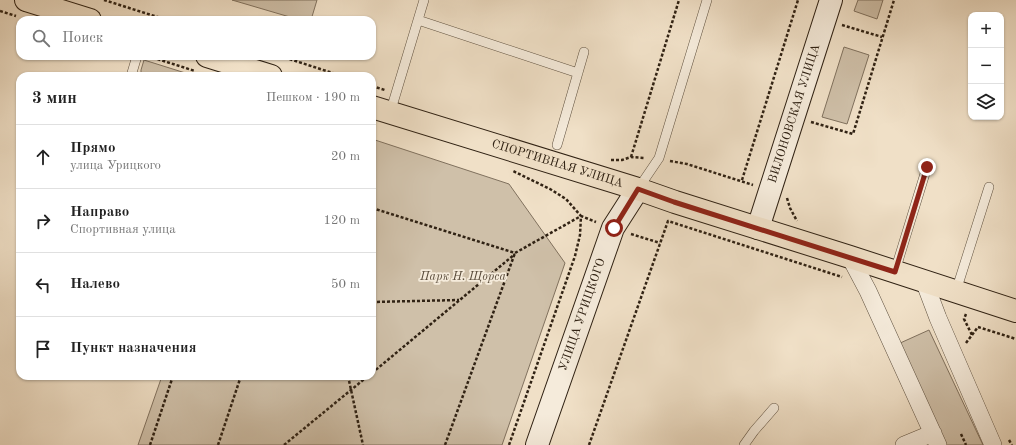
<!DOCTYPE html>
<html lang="ru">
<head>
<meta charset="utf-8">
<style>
  body { margin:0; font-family:"Old Standard TT",serif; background:#f6f6f6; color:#222 }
  .controls { position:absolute; right:12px; top:12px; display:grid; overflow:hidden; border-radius:8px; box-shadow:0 1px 3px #0004 }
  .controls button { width:36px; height:36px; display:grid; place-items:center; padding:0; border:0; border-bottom:1px solid #e0e0e0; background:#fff; color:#222; font:20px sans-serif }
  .stop { position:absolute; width:12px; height:12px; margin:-9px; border:3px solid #8f2418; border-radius:50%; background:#fff }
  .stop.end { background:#8f2418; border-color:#fff; box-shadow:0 1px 4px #0008 }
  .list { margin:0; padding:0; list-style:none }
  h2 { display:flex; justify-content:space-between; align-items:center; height:52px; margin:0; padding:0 16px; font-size:17px }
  h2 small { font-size:13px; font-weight:400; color:#767676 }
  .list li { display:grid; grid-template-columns:26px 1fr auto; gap:12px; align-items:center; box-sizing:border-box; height:64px; padding:0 16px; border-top:1px solid #e0e0e0 }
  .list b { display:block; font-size:15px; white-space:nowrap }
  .list p { margin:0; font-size:13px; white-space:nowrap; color:#767676 }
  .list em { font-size:13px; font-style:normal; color:#767676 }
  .icon { flex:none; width:22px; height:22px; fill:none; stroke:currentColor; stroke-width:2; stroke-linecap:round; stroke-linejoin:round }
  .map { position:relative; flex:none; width:1016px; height:445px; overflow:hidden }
  .search { position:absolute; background:#fff; box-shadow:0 1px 3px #0004; left:16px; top:16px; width:360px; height:44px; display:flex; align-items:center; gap:10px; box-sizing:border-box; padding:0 14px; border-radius:12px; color:#767676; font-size:15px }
  .panel { position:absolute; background:#fff; box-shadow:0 1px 3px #0004; left:16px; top:72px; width:360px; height:308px; border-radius:12px }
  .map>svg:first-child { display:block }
  .green { fill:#cfc0a9; stroke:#80715e }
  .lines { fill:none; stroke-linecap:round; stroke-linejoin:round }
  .lane-casing { stroke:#605241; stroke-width:10 }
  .street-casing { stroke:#605241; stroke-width:18 }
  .secondary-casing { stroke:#302214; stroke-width:24 }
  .primary-casing { stroke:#302214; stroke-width:24 }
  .path { stroke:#302214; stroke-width:2.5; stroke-dasharray:3 2; stroke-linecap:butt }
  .lane { stroke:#f5ebdb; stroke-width:9 }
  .street { stroke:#f5ebdb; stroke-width:17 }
  .secondary { stroke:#f5ebdb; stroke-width:22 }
  .primary { stroke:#f0e0c7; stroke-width:22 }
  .route { stroke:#8f2418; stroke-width:5 }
  .labels { text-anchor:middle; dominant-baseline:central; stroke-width:3.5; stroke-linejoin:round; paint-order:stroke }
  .street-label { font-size:12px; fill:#302214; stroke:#f5ebdb }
  .park-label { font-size:12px; font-style:italic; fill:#584a39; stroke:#f5ebdb }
</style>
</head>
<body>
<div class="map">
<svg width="1016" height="445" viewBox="0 0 1016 445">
  <rect width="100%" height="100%" fill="#f0e0c7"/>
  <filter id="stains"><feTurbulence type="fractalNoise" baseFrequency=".005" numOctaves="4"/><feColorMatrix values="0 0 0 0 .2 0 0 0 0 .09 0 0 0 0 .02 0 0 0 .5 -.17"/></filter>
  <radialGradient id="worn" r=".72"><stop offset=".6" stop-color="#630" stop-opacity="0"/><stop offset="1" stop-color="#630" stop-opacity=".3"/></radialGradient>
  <path class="green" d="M232,0h85l-6,20h-11z
    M858,0h25l-6,19 -23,-8z
    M844,47l25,8 -22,69 -25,-7z
    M144,60l51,16h-53l-1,-1v-5z
    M372,139l137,45 56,79 -63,182h-364l24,-69h210z
    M929,330l54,115h-38l-47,-101z"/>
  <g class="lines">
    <defs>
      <path id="lane" d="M418,20l160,53
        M131,76l6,-20
        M390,113l34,-113
        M557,145l27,-93
        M638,189l21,-31 48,-158
        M895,271l32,-104
        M956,291l33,-104
        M744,445l10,-14 20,-23"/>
      <path id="street" d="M850,257l18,34 70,154
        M924,281l14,37 55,127
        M904,445l29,-12"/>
      <g id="secondary">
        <path id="s1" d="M758,228l73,-228"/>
        <path id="s2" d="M537,445l76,-217 25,-39"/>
      </g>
      <g id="primary">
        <path d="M26,0l64,20"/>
        <path d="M207,56l64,20"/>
        <path id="s3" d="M372,107l266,82 37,13 175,55 166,54"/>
      </g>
    </defs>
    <use href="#lane" class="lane-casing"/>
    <use href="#street" class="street-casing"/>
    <use href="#secondary" class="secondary-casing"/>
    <use href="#primary" class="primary-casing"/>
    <path class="path" d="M104,0l63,20
      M0,11l16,5
      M842,25l40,12
      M148,56l47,15
      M280,56l62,20
      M372,86l13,4
      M811,122l42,12 41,-134
      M631,157l48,-157
      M611,160h11l9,-3 14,1
      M670,161l17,3 66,21
      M742,180l56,-180
      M787,198l3,10 7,13
      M372,208l143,45 66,-37 15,6
      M631,234l29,9
      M372,302l87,-2
      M966,314l-2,5 8,16
      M966,343l12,-16 38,12
      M372,373l143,-119
      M348,376l15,69
      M961,434l5,11
      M1009,440l3,5
      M150,445l23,-69
      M218,445l23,-69
      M284,445l84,-69
      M445,445l70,-192
      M509,445l66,-189 5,-21 1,-19 -15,-17 -16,-10 -37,-18
      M589,445l79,-224 174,56"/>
    <use href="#lane" class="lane"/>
    <use href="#street" class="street"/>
    <use href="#secondary" class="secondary"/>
    <use href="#primary" class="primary"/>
  </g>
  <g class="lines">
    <path class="route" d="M614,228l24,-39 36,13 221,70 32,-105"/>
  </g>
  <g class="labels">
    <g class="street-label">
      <text stroke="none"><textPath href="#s1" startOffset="120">ВИЛОНОВСКАЯ УЛИЦА</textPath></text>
      <text stroke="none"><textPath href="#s3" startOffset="194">СПОРТИВНАЯ УЛИЦА</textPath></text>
      <text stroke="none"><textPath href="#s2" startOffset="138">УЛИЦА УРИЦКОГО</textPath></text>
    </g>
    <g class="park-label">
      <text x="463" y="277">Парк Н. Щорса</text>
    </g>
  </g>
  <rect width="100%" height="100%" filter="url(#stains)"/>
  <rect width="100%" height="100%" fill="url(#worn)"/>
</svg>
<div class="controls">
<button>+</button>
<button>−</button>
<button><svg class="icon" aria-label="layers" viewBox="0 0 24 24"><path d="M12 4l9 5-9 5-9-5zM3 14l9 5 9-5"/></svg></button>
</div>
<div class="stop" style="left:614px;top:228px"></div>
<div class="stop end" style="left:927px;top:167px"></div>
<div class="search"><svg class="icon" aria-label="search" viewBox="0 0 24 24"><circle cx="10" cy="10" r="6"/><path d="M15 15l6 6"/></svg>Поиск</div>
<section class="panel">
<h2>3 мин<small>Пешком · 190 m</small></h2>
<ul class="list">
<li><svg class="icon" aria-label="ahead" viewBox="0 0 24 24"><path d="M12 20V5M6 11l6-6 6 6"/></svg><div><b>Прямо</b><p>улица Урицкого</p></div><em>20 m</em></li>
<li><svg class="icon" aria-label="right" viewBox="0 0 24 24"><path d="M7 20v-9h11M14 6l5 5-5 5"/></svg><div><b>Направо</b><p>Спортивная улица</p></div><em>120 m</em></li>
<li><svg class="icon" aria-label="left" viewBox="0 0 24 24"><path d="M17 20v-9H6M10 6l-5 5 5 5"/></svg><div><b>Налево</b></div><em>50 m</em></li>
<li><svg class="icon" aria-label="arrive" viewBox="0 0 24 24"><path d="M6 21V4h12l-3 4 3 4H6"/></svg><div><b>Пункт назначения</b></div></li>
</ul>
</section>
</div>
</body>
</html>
